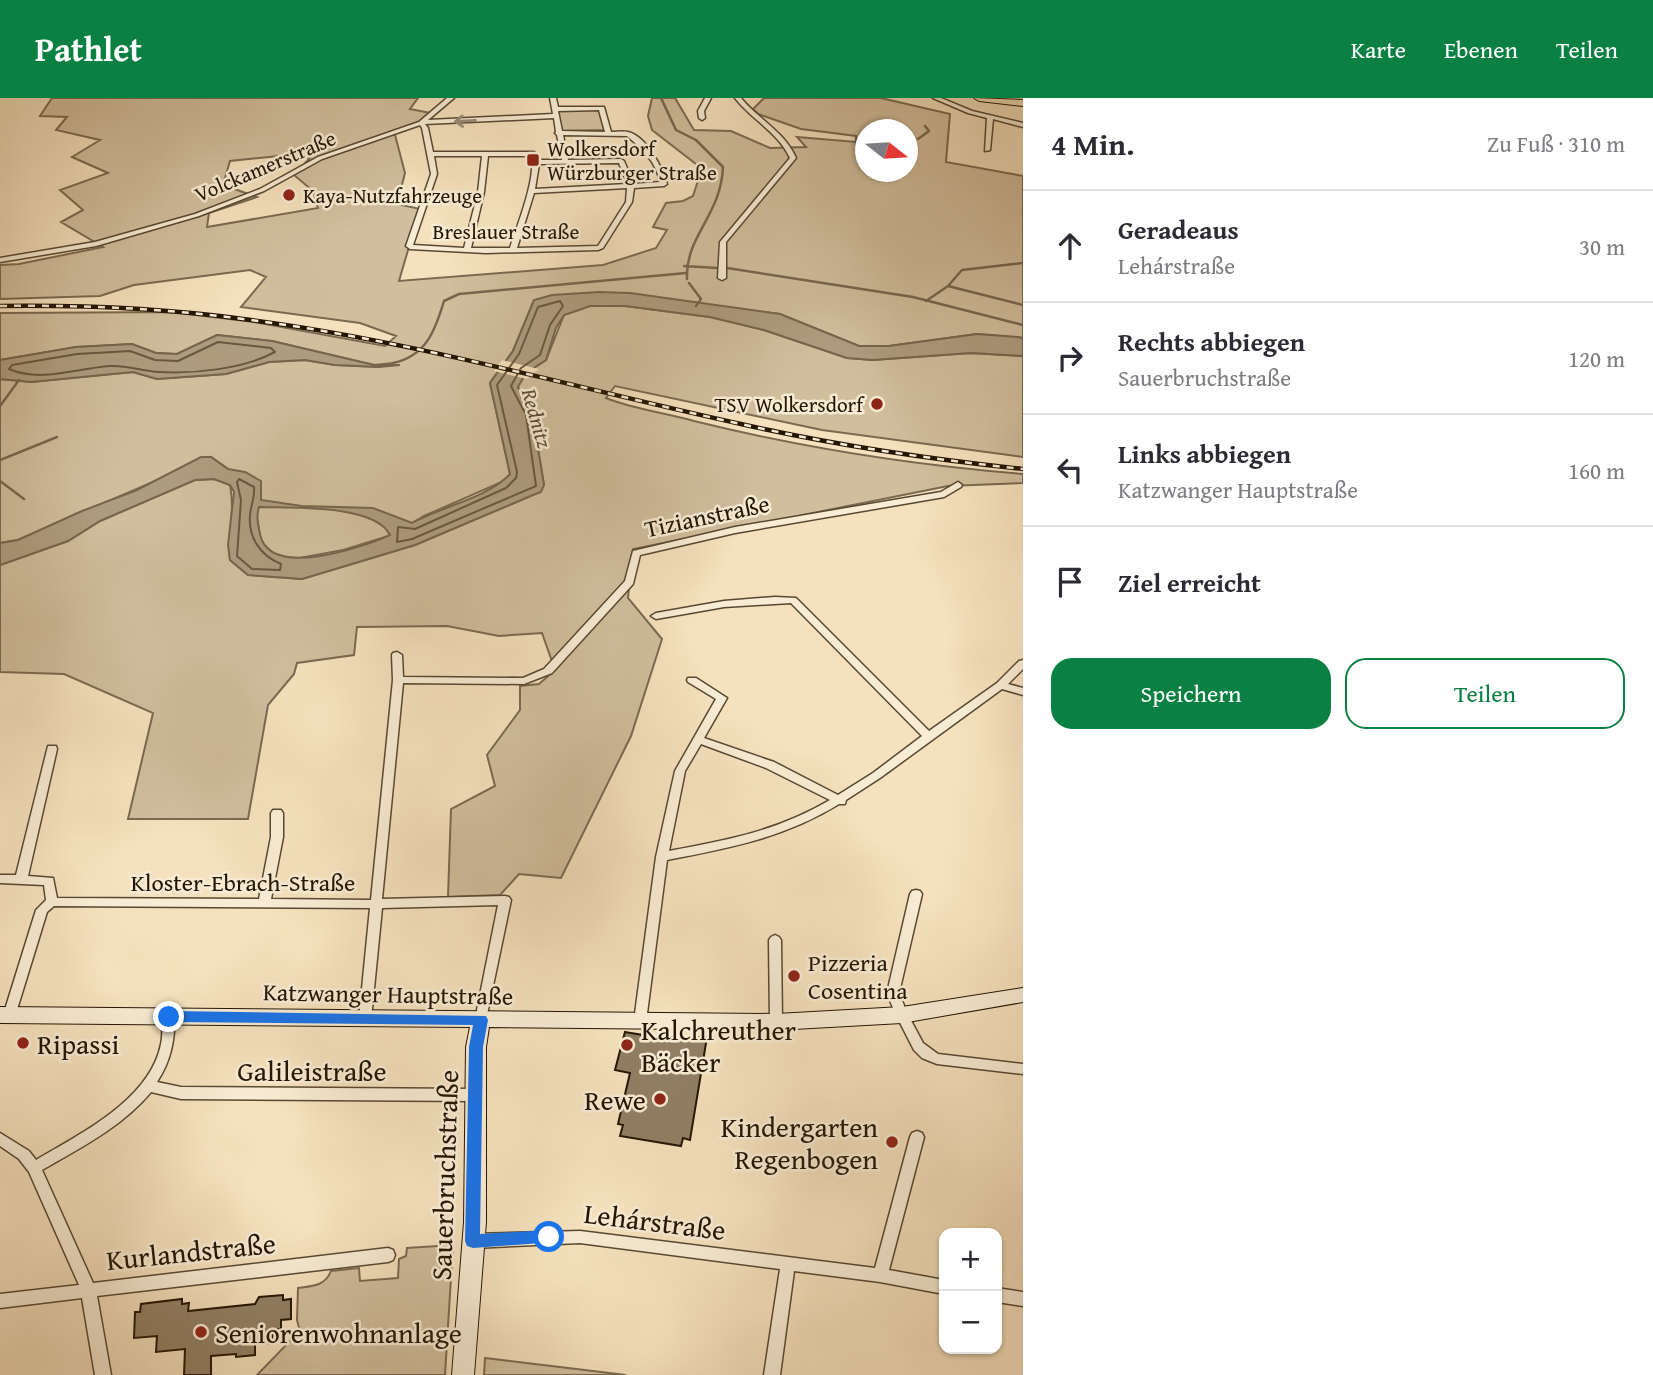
<!DOCTYPE html>
<html lang="de">
<head>
<meta charset="utf-8">
<style>
  body { margin:0; font-family:"Gentium Book Plus",serif; background:#f7f7f7; color:#2b2b33 }
  .controls { position:absolute; right:21px; bottom:21px; display:grid; overflow:hidden; border-radius:14px; box-shadow:0 2px 5px #0004 }
  .controls button { width:63px; height:63px; display:grid; place-items:center; padding:0; border:0; border-bottom:2px solid #e1e1e2; background:#fff; color:#2b2b33; font:35px sans-serif }
  .compass { position:absolute; left:855px; top:21px; width:63px; height:63px; border-radius:50%; background:#fff; box-shadow:0 2px 5px #0004; rotate:107deg }
  .stop { position:absolute; width:21px; height:21px; margin:-16px; border:5px solid #1a73e8; border-radius:50%; background:#fff }
  .stop.end { background:#1a73e8; border-color:#fff; box-shadow:0 2px 7px #0008 }
  .list { margin:0; padding:0; list-style:none }
  h2 { display:flex; justify-content:space-between; align-items:center; height:91px; margin:0; padding:0 28px; font-size:30px }
  h2 small { font-size:23px; font-weight:400; color:#7c7c81 }
  .list li { display:grid; grid-template-columns:46px 1fr auto; gap:21px; align-items:center; box-sizing:border-box; height:112px; padding:0 28px; border-top:2px solid #e1e1e2 }
  .list b { display:block; font-size:26px; white-space:nowrap }
  .list p { margin:0; font-size:23px; white-space:nowrap; color:#7c7c81 }
  .list em { font-size:23px; font-style:normal; color:#7c7c81 }
  .actions { display:flex; gap:14px; padding:21px 28px }
  .actions a { flex:1; padding:16px 0; border:2px solid #0b8043; border-radius:21px; text-align:center; font-size:24px; color:#0b8043 }
  .actions .main { background:#0b8043; color:#fff }
  .icon { flex:none; width:38px; height:38px; fill:none; stroke:currentColor; stroke-width:2; stroke-linecap:round; stroke-linejoin:round }
  .map { position:relative; flex:none; width:1023px; height:1277px; overflow:hidden }
  header { display:flex; align-items:center; gap:42px; box-sizing:border-box; height:98px; padding:0 35px; background:#0b8043; color:#fff }
  header strong { font-size:33px }
  nav { display:flex; gap:38px; margin-inline-start:auto; font-size:24px }
  main { display:flex }
  aside { flex:1; background:#fff }
  .map>svg:first-child { display:block }
  .green { fill:#d1be9d; stroke:#7a6a50; stroke-width:2; fill-rule:evenodd }
  .water { fill:#ae9c7e; stroke:#77664d; stroke-width:2; fill-rule:evenodd }
  .pier { fill:#f5e1bd }
  .lines { fill:none; stroke-linecap:round; stroke-linejoin:round }
  .shore { stroke:#695840; stroke-width:2 }
  .stream { stroke:#77664d; stroke-width:2.5 }
  .building { fill:#917f64; stroke:#241503; stroke-width:2 }
  .street-casing { stroke:#584832; stroke-width:3 }
  .secondary-casing { stroke:#241503; stroke-width:2 }
  .primary-casing { stroke:#241503; stroke-width:2 }
  .street { fill:#f8ecd4; fill-rule:evenodd }
  .secondary { fill:#f8ecd4; fill-rule:evenodd }
  .primary { fill:#f5e1bd; fill-rule:evenodd }
  .rail-casing { stroke:#241503; stroke-width:4.5 }
  .rail { stroke:#f8ecd4; stroke-width:2.5; stroke-dasharray:7; stroke-linecap:butt }
  .oneway { stroke:#998b76 }
  .route { fill:#1a73e8 }
  .poi-dot { fill:#8f2418; stroke:#f8ecd4; stroke-width:2.5 }
  .labels { text-anchor:middle; dominant-baseline:central; stroke-width:5; stroke-linejoin:round; paint-order:stroke }
  .far-poi-label { font-size:21px; fill:#241503; stroke:#f8ecd4; text-anchor:start }
  .far-street-label { font-size:21px; fill:#241503; stroke:#f8ecd4 }
  .far-water-label { font-size:21px; font-style:italic; fill:#5b4b34; stroke:#f8ecd4 }
  .street-label { font-size:24px; fill:#241503; stroke:#f8ecd4 }
  .poi-label { font-size:24px; fill:#241503; stroke:#f8ecd4; text-anchor:start }
  .near-poi-label { font-size:28px; fill:#241503; stroke:#f8ecd4; text-anchor:start }
  .near-street-label { font-size:28px; fill:#241503; stroke:#f8ecd4 }
</style>
</head>
<body>
<header>
<strong>Pathlet</strong>
<nav><a>Karte</a><a>Ebenen</a><a>Teilen</a></nav>
</header>
<main>
<div class="map">
<svg width="1023" height="1277" viewBox="0 0 1023 1277">
  <rect width="100%" height="100%" fill="#f5e1bd"/>
  <filter id="stains"><feTurbulence type="fractalNoise" baseFrequency=".00286" numOctaves="4"/><feColorMatrix values="0 0 0 0 .2 0 0 0 0 .09 0 0 0 0 .02 0 0 0 .5 -.17"/></filter>
  <radialGradient id="worn" r=".72"><stop offset=".6" stop-color="#630" stop-opacity="0"/><stop offset="1" stop-color="#630" stop-opacity=".3"/></radialGradient>
  <path class="green" d="M52,0h366l-8,11 21,4 -12,9 -25,9 11,42 -8,31 23,5 -21,72 204,-16 53,-17 11,-18 -14,-3 13,-24 17,-2 10,-5 10,-31 -7,-1 -44,-34 -4,-14 4,-18h23l19,32 37,1 39,17 36,-1 -9,-10 59,5v-6l-55,-7 -43,-15 -5,-5 11,-11h117l69,16 -4,48 77,14v162l-46,-4 -88,12h-30l-79,-32 -49,-6 -197,-8 -21,51 -23,32 20,91 -6,7 -80,35 -32,19 -49,15 -49,9 -19,-4 -14,-13 -4,-25 -29,-48 -17,-12 -193,83 -18,3v-164l31,3 102,-10 24,7 69,-5 43,-12 36,-2 30,5 44,2 14,-4 -19,2 -102,-24 -55,-6 -40,19 -21,-1 -24,-9 -56,3 -76,13v-47l171,-1 83,10 131,24 11,-10 -36,-13 -119,-16 25,-30 -16,-7 -116,15 -34,11 -100,3v-34l19,-1 84,-17 -42,-25 22,-12 -23,-20 48,-17 -36,-16 28,-17 -44,-10 11,-13 -27,-1zM866,32h42v42h-42zM279,58l31,2 -16,17 19,16 5,17 -111,19 2,-14 48,-16 -34,-12 7,-24z
    M600,11l7,21 -47,1 -4,-21z
    M590,208h35l85,11 54,13 83,28 26,2 98,-7 52,3v101l-201,-27 -207,-44 -9,12c27,11 60,15 88,23 109,27 218,44 329,53v9l-75,3 -315,63 -5,49 34,41 -31,97 -70,142 -42,-4 -19,21 -52,2 3,-88 44,-23 -8,-31 33,-45v-24l19,-2 16,-14 -13,-37 -43,3 -52,-10 -90,1 -3,28 -57,8 -3,11 -26,31 -20,114h-120l25,-106 -89,-39 -64,-2v-107l68,-24 32,-20 95,-41 19,-1 16,6c6,30 -4,47 0,75l18,15 54,4 113,-34 118,-50 11,-10 -12,-73 -15,-25 9,-14 20,-13 18,-45z
    M453,1147l-8,130h-188l35,-36 7,-11 -2,-8 1,-32c15,-2 27,-2 33,-17l28,-3 1,13 38,-3 1,-19 7,-3 1,-8z
    M485,1260l141,17h-142z"/>
  <path class="water" d="M599,194l31,1 150,21 79,32h30l88,-12 41,3 5,1v18l-52,-3 -98,7 -26,-2 -83,-28 -54,-13 -85,-11h-35l-26,9 -8,13 -10,32 -20,13 -8,14 14,25 12,73 -3,7 -8,3 -118,50 -113,34 -54,-4 -18,-15 -2,-15 6,-53 -4,-7 -16,-6 -19,1 -95,41 -32,20 -68,24v-22l18,-3 64,-29 55,-21 64,-33h10l17,12 17,3 16,9v19l41,6 71,2 39,15c28,-16 76,-25 98,-49l-20,-91 23,-32 21,-51 18,-5zM259,409c32,1 116,-3 131,28 -27,12 -121,45 -130,-1 -2,-10 -4,-17 -1,-27z
    M217,237l55,6 102,24h26l-21,2 -44,-2 -30,-5 -36,2 -43,12 -69,5 -24,-7 -102,10 -31,-3v-19l76,-13 56,-3 24,9 21,1z"/>
  <path class="pier" d="M502,262l37,9 -12,10 -33,-8z"/>
  <g class="lines">
    <path class="shore" d="M560,203l3,5 -13,19 -10,30 -19,13 -10,18 15,29 10,71 -124,53 -15,3 1,-15 17,2 91,-41 10,-10 1,-6 -20,-87 22,-31 19,-47z
      M218,244l53,6 4,4c-32,17 -80,22 -116,20 -17,-1 -32,-7 -49,-6 -33,2 -69,17 -101,3l3,-4 65,-11 53,-3 25,9 23,1z
      M239,381l15,8c1,10 -3,18 -4,28 -2,23 11,41 31,49l-1,6 -28,-1 -15,-13 4,-56 -4,-18z"/>
    <path class="stream" d="M661,0l15,32 20,10 27,27c-2,49 -38,69 -36,112
      M918,41l11,-8 -4,-5
      M684,168l33,2
      M727,170l186,29 110,28
      M689,185l12,16 -5,7
      M948,188l75,19
      M926,203l22,-15 14,-16 61,-7
      M393,265c33,-7 42,-32 51,-62l15,-7 227,-21
      M0,308l19,-26
      M0,362l57,-23
      M0,383l24,18"/>
  </g>
  <path class="building" d="M625,934l36,6 46,-1 -17,103 -7,-2 -2,8 -61,-10 3,-11 -5,-1 12,-51 -15,-3z
    M283,1197v5l8,-1v20l-10,1v9l-7,1 -3,13 -16,1v11l-19,2v-3l-25,2v19h-27l1,-26 -29,3 1,-16 -23,2 1,-26h5l1,-8 41,-5v5l7,-1 -1,8 67,-7 4,-7z"/>
  <g class="lines">
    <defs>
      <path id="street" d="M447,0h7l-26,22 125,-6 -3,-16h6l2,9h46l7,25c5,0 12,-1 17,0 18,4 35,36 39,52l-3,2 -30,2 -2,14 -29,46 -5,2 -112,3 -76,-4 -4,-3 25,-72 -9,-46 -2,-3 -98,34 -58,32 -65,25 -103,30 -96,16v-4l95,-16 100,-28 65,-25 58,-32 101,-35zM599,12l6,22 -43,-1 -4,-20zM554,20l2,14 -1,1 2,2 5,25h-23l-2,-6 -3,-2h-101l-5,-24 -3,-4zM563,37l64,1c16,13 29,26 33,46l-26,2 -10,-23 -3,-2 -53,1zM434,58h48l-4,36 -14,56 -51,-3 24,-71zM488,58h43c6,21 -14,70 -21,92h-39l13,-56zM619,65l8,21 -92,5 4,-25zM627,90l-1,14 -28,44 -81,2 17,-55z
        M705,0h6l-7,13 1,7 -3,2 -3,-2 -1,-7z
        M735,0h6c18,22 43,33 55,60l-70,84v36l-4,2 -4,-2 2,-36 70,-84c-12,-26 -38,-38 -55,-60z
        M933,0h8l31,13 51,12v4l-30,-8 -3,31 -5,1 2,-33 -19,-5z
        M958,384l4,3 -1,2 -17,10 -209,36 -95,22 -7,29 -81,89 -28,11 -121,-1 -21,216 123,-3 4,1 2,3 -26,124 -4,1 -4,-1 -2,-4 23,-115 -116,3 -11,111 -2,4 -4,1 -4,-1 -2,-4 11,-111 -316,-2 -7,6 -32,104 -2,4 -4,1 -4,-1 -2,-4 33,-106 10,-10 -2,-15 -44,-2v-8h16l32,-129h8l1,3 -29,127 25,2 4,20 202,1 12,-62v-24l2,-3h8l2,3v24l-12,62 100,1 22,-220 -1,-25 1,-2 4,-1 5,3 1,22 120,1 21,-9 81,-88 8,-30 102,-24 206,-35z
        M775,499l21,1 133,133 68,-48 22,-22 4,-1v9l-15,15 15,4v7l-21,-6 -122,89 -34,22 -1,4h-6c-55,34 -110,44 -172,56l-21,161 -2,4 -4,1 -4,-1 -2,-4 22,-164 19,-86 41,-72 -28,-17 -1,-2 1,-2h8l31,20 -23,40 70,24 64,33 35,-22 49,-37 -131,-133 -67,4 -68,12 -5,-3 5,-3 68,-12zM701,646l65,24 64,32c-53,31 -102,40 -161,51l16,-80z
        M916,792l4,1 2,3 -23,99 8,20 16,30 15,11 85,10v10l-86,-10 -15,-6 -8,-8 -19,-37 -8,-20 23,-99 2,-3z
        M775,837l4,2 2,3 1,82 -2,4 -4,1 -4,-1 -2,-4 -1,-82 2,-3z
        M169,914l4,1 2,4c-1,25 -4,44 -18,65l24,5 294,2 5,2 2,4 -2,4 -5,2 -294,-2 -30,-7c-29,35 -71,56 -109,78l51,113 295,-35 5,2 2,5 -2,5 -5,2 -291,34 14,79h-16l-13,-77 -82,10v-14l79,-9 -50,-113 -10,-13 -19,-13v-13l29,18 7,9c44,-26 114,-60 125,-116 2,-8 1,-18 2,-27l2,-4z
        M917,1033l5,2 2,4 -35,133 55,10v14l-64,-12 -86,-11 -14,104h-16l16,-106 -200,-26 -107,5 -5,-2 -2,-5 2,-5 5,-2 107,-3 295,37 35,-131 2,-4z
        M997,1190l26,4v14l-26,-4z"/>
      <path id="secondary" d="M1023,890v14l-121,21 -126,7 -287,-3 -3,20v175l-12,153h-22l12,-153 2,-175 4,-20 -470,-4v-16l776,7 126,-7z"/>
      <path id="primary" d="M974,0l49,2v6l-44,-5z"/>
    </defs>
    <use href="#street" class="street-casing"/>
    <use href="#secondary" class="secondary-casing"/>
    <use href="#primary" class="primary-casing"/>
    <use href="#street" class="street"/>
    <use href="#secondary" class="secondary"/>
    <use href="#primary" class="primary"/>
    <defs>
      <path id="rail" d="M0,208c81,-1 162,2 243,13 168,21 332,69 498,105 93,21 187,35 282,45"/>
    </defs>
    <use href="#rail" class="rail-casing"/>
    <use href="#rail" class="rail"/>
  </g>
  <defs><path id="oneway-shaft" d="M-6 0H5M1.5-3L5.5 0L1.5 3" fill="none" stroke-width="1.6" stroke-linecap="round" stroke-linejoin="round" transform="scale(1.75)"/></defs>
  <use class="oneway" href="#oneway-shaft" transform="translate(465 23) rotate(177)"/>
  <path class="route" d="M169,913l317,5 2,4 -5,27 -3,187 69,-4 6,2 2,5 -2,5 -82,6 -6,-2 -2,-5 4,-194 4,-22 -304,-3 -7,-5z"/>
  <g class="poi-dot">
    <rect x="526" y="55" width="14" height="14" rx="3.5"/>
    <circle cx="289" cy="97" r="7"/>
    <circle cx="877" cy="306" r="7"/>
    <circle cx="794" cy="878" r="7"/>
    <circle cx="23" cy="945" r="7"/>
    <circle cx="627" cy="947" r="7"/>
    <circle cx="660" cy="1001" r="7"/>
    <circle cx="892" cy="1044" r="7"/>
    <circle cx="201" cy="1234" r="7"/>
  </g>
  <g class="labels">
    <g class="far-poi-label">
      <text x="547" y="50">Wolkersdorf<tspan x="547" dy="24">Würzburger Straße</tspan></text>
      <text x="303" y="97">Kaya-Nutzfahrzeuge</text>
      <text x="863" y="306" text-anchor="end">TSV Wolkersdorf</text>
    </g>
    <g class="far-street-label">
      <text transform="translate(265 68) rotate(-23)">Volckamerstraße</text>
      <text x="506" y="133">Breslauer Straße</text>
    </g>
    <g class="far-water-label">
      <text transform="translate(537 320) rotate(74)">Rednitz</text>
    </g>
    <g class="street-label">
      <text transform="translate(707 418) rotate(-12)">Tizianstraße</text>
      <text x="243" y="784">Kloster-Ebrach-Straße</text>
      <text transform="translate(388 896) rotate(1)">Katzwanger Hauptstraße</text>
    </g>
    <g class="poi-label">
      <text x="808" y="864">Pizzeria<tspan x="808" dy="28">Cosentina</tspan></text>
    </g>
    <g class="near-poi-label">
      <text x="641" y="931">Kalchreuther<tspan x="641" dy="32">Bäcker</tspan></text>
      <text x="37" y="945">Ripassi</text>
      <text x="646" y="1001" text-anchor="end">Rewe</text>
      <text x="878" y="1028" text-anchor="end">Kindergarten<tspan x="878" dy="32">Regenbogen</tspan></text>
      <text x="215" y="1234">Seniorenwohnanlage</text>
    </g>
    <g class="near-street-label">
      <text x="312" y="972">Galileistraße</text>
      <text transform="translate(444 1077) rotate(-88)">Sauerbruchstraße</text>
      <text transform="translate(655 1123) rotate(7)">Lehárstraße</text>
      <text transform="translate(191 1153) rotate(-6)">Kurlandstraße</text>
    </g>
  </g>
  <rect width="100%" height="100%" filter="url(#stains)"/>
  <rect width="100%" height="100%" fill="url(#worn)"/>
</svg>
<div class="controls">
<button>+</button>
<button>−</button>
</div>
<svg class="compass" viewBox="-18 -18 36 36"><path d="M0-13l5 13h-10z" fill="#e53935"/><path d="M0 13l5-13h-10z" fill="#7c7c81"/></svg>
<div class="stop" style="left:549px;top:1139px"></div>
<div class="stop end" style="left:169px;top:919px"></div>
</div>
<aside>
<h2>4 Min.<small>Zu Fuß · 310 m</small></h2>
<ul class="list">
<li><svg class="icon" aria-label="ahead" viewBox="0 0 24 24"><path d="M12 20V5M6 11l6-6 6 6"/></svg><div><b>Geradeaus</b><p>Lehárstraße</p></div><em>30 m</em></li>
<li><svg class="icon" aria-label="right" viewBox="0 0 24 24"><path d="M7 20v-9h11M14 6l5 5-5 5"/></svg><div><b>Rechts abbiegen</b><p>Sauerbruchstraße</p></div><em>120 m</em></li>
<li><svg class="icon" aria-label="left" viewBox="0 0 24 24"><path d="M17 20v-9H6M10 6l-5 5 5 5"/></svg><div><b>Links abbiegen</b><p>Katzwanger Hauptstraße</p></div><em>160 m</em></li>
<li><svg class="icon" aria-label="arrive" viewBox="0 0 24 24"><path d="M6 21V4h12l-3 4 3 4H6"/></svg><div><b>Ziel erreicht</b></div></li>
</ul>
<div class="actions"><a class="main">Speichern</a><a>Teilen</a></div>
</aside>
</main>
</body>
</html>
